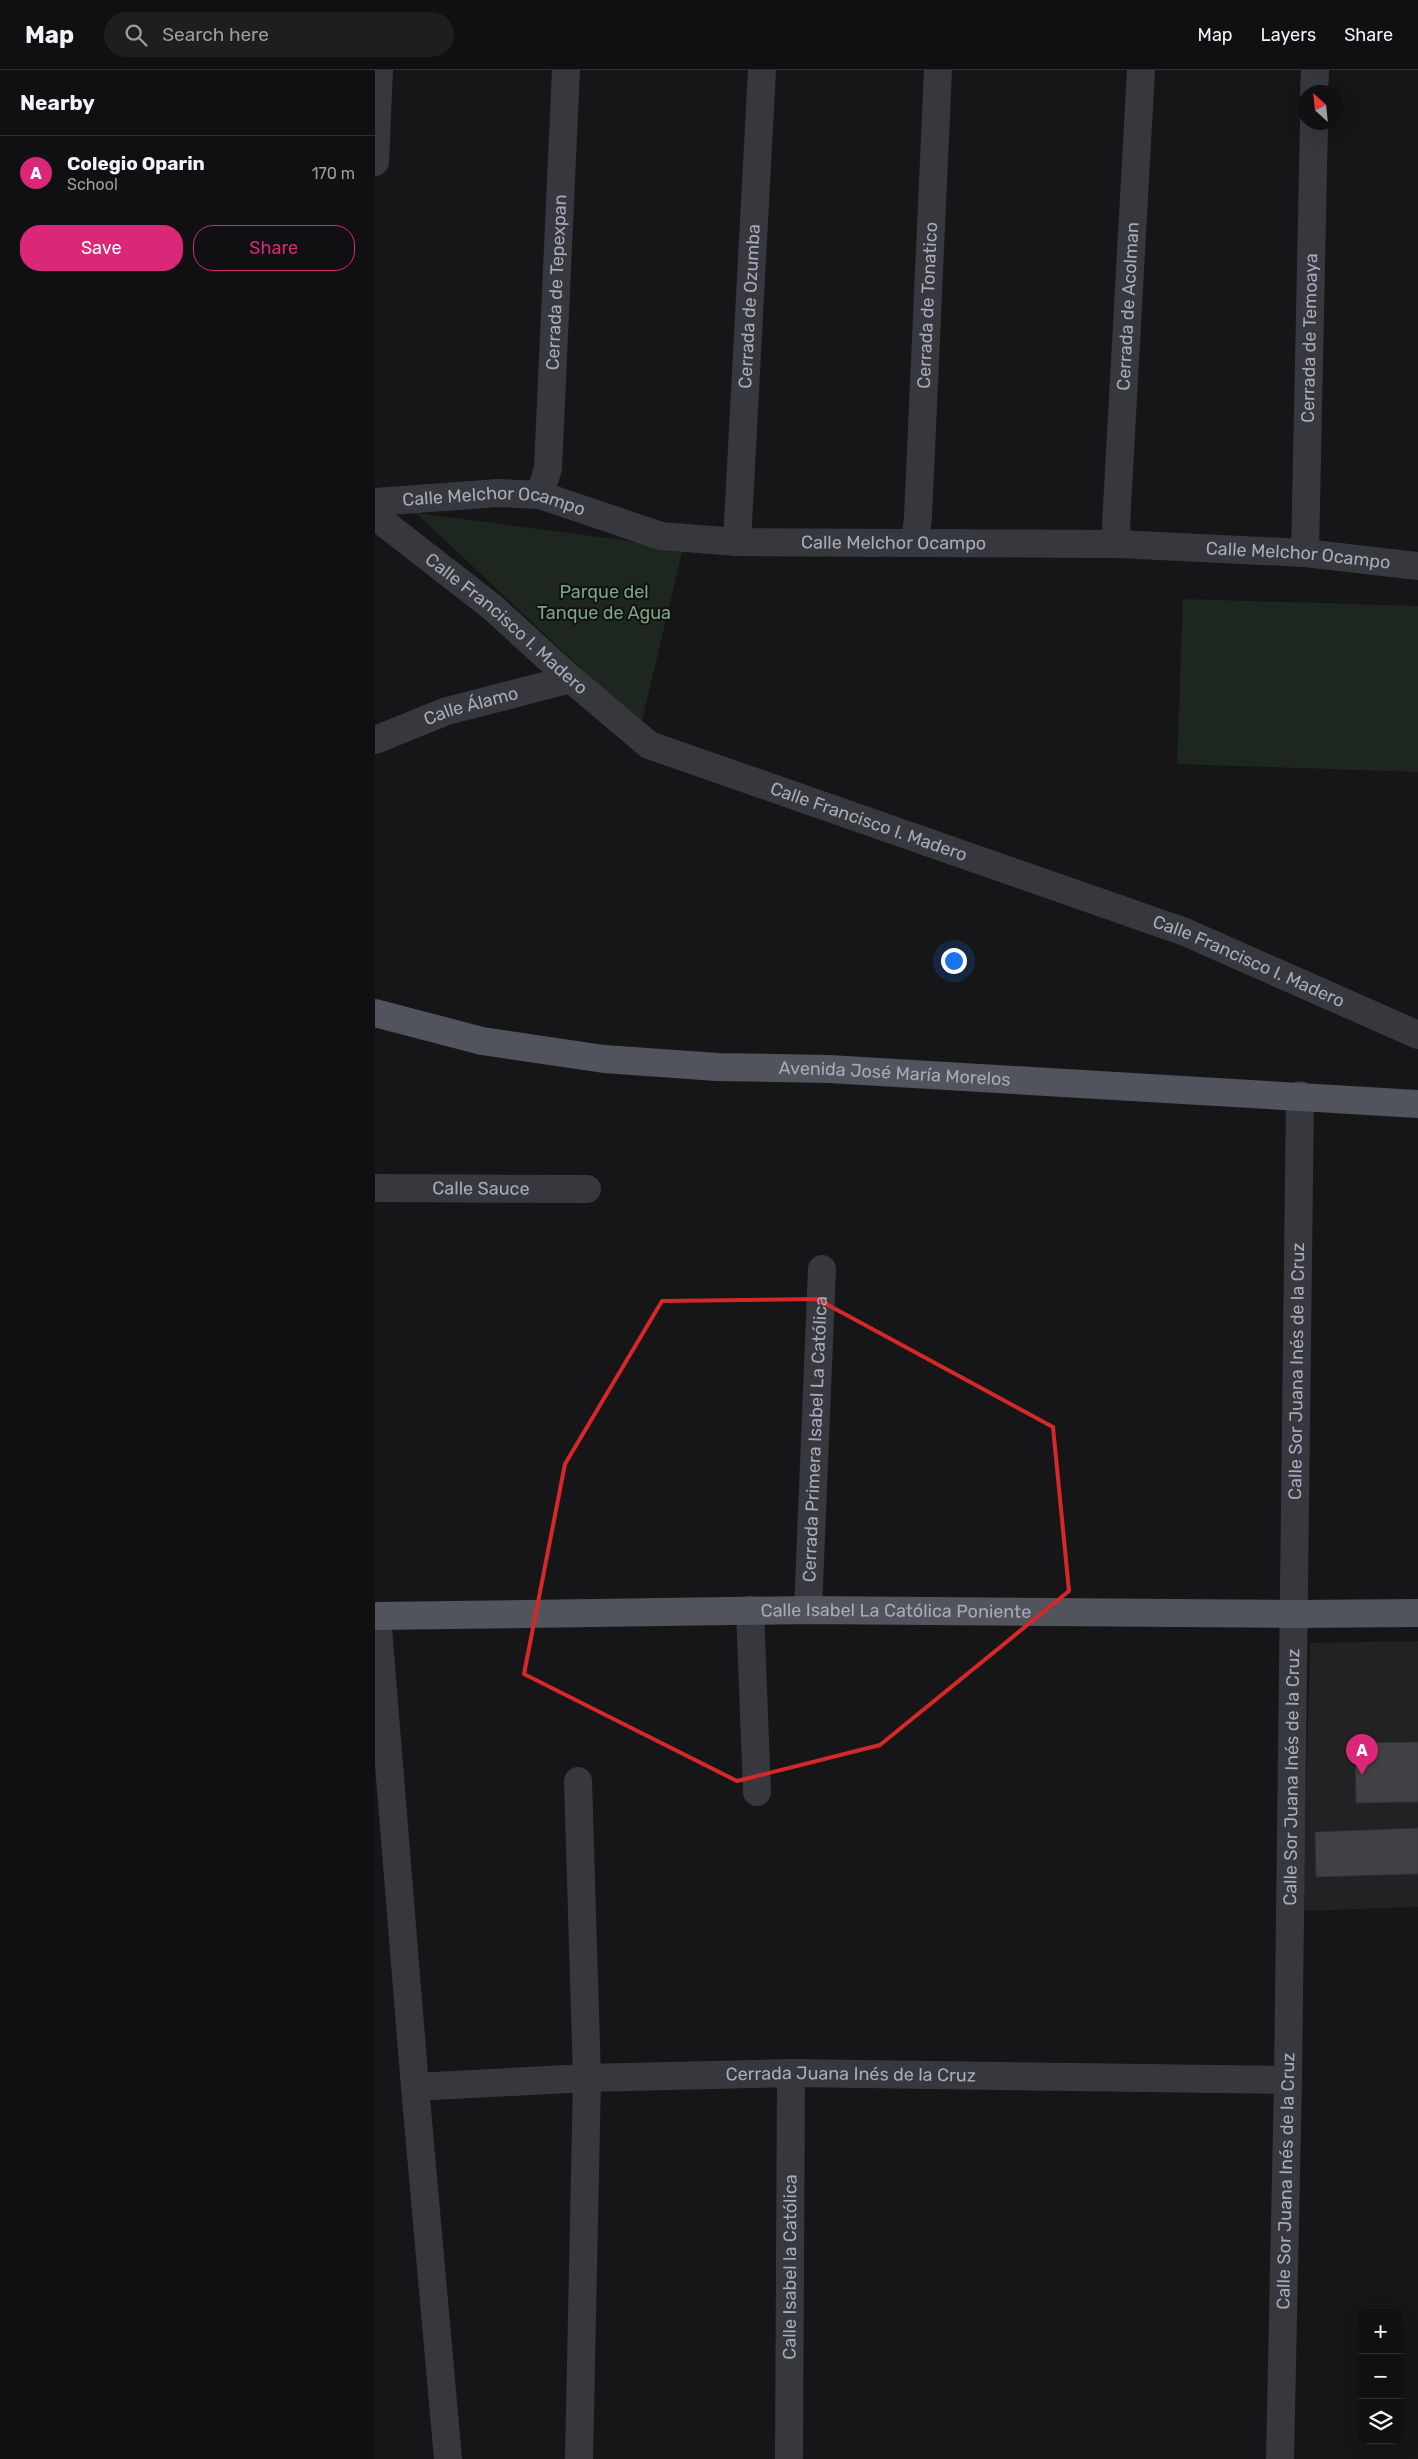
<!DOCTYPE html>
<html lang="en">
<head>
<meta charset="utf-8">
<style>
  body { margin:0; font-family:Rubik,sans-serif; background:#1e1e20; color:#f1f3f6 }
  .controls { position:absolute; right:15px; bottom:15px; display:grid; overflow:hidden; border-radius:10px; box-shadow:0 5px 20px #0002 }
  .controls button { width:45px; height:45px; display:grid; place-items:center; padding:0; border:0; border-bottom:1px solid #303032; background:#101012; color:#f1f3f6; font:25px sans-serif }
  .compass { position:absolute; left:923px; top:15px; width:45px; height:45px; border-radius:50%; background:#101012; box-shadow:0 5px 20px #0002; rotate:333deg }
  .you { position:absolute; left:578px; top:890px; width:18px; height:18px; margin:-12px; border:4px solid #fff; border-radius:50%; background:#1a73e8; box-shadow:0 0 0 8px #1a73e833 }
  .badge { display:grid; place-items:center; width:32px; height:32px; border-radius:50%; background:#db2777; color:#fff; font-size:16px; font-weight:700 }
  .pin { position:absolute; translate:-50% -41px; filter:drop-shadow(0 1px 2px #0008) }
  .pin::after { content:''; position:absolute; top:26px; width:18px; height:15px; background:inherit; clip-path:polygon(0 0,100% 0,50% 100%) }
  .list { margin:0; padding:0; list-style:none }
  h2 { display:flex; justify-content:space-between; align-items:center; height:65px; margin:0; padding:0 20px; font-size:21px }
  h2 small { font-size:16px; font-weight:400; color:#9c9d9f }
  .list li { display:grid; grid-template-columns:32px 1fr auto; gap:15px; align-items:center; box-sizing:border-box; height:75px; padding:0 20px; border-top:1px solid #303032 }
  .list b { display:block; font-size:19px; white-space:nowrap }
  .list p { margin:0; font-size:16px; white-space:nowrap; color:#9c9d9f }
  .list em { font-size:16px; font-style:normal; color:#9c9d9f }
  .actions { display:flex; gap:10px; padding:15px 20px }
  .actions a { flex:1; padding:11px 0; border:1px solid #db2777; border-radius:20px; text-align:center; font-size:18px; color:#db2777 }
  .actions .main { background:#db2777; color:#fff }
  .icon { flex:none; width:28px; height:28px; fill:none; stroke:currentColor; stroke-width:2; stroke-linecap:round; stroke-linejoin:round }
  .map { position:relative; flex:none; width:1043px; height:2389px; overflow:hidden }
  header { display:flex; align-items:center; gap:30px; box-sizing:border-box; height:70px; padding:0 25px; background:#101012; border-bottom:1px solid #303032 }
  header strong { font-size:24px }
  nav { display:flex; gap:28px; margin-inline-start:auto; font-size:18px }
  .search { width:350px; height:45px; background:#1e1e20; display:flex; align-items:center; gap:12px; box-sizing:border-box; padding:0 18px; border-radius:28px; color:#9c9d9f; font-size:19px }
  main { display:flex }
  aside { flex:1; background:#101012 }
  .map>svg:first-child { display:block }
  .built { fill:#222225 }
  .green { fill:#1d271f }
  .building { fill:#404045; stroke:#303034 }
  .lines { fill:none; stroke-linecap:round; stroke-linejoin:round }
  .minor { stroke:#37373e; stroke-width:28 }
  .major { stroke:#52545d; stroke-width:28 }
  .marked { fill:none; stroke:#d62828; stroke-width:4; stroke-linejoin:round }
  .labels { text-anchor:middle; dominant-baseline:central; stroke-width:4; stroke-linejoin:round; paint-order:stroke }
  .street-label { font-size:18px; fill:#a7abb9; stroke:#111113 }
  .park-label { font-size:18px; fill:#7ca682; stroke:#111113 }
</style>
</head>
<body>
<header>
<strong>Map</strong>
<div class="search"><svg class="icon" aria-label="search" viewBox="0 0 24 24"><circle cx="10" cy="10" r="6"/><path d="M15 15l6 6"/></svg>Search here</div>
<nav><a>Map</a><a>Layers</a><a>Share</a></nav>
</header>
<main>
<aside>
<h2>Nearby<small></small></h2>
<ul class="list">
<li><span class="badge">A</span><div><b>Colegio Oparin</b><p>School</p></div><em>170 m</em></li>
</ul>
<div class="actions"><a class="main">Save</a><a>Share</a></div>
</aside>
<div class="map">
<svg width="1043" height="2389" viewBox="0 0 1043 2389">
  <rect width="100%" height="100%" fill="#161618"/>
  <path class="built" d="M1043,1571v266l-115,4 7,-268z"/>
  <path class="green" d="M41,443l267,35 -42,177z
    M808,529l235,7v166l-241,-8z"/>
  <path class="building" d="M1043,1672v60l-62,1 -1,-60z
    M1043,1758v46l-102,3 -1,-45z"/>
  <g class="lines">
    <g class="minor">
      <path d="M939,22l1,-22"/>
      <path d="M0,92l4,-92"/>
      <path id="s1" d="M165,425l8,-27 18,-398"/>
      <path id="s2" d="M0,432l123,-9 42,2 121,41 76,6 381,2 187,9 113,13"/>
      <path id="s3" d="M0,446l117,91 79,72 78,66 536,187 233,103"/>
      <path id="s4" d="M362,472l25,-472"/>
      <path id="s5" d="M540,473l3,-26 20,-447"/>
      <path id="s6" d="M743,474l-2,-19 25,-455"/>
      <path id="s7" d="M930,483l9,-431"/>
      <path id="s8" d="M0,670l72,-29 124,-32"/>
      <path id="s9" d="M0,1118l212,1"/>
      <path d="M375,1540l7,182"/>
      <path id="s10" d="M433,1540l14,-341"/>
      <path d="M2,1546l38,471 33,372"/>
      <path d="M203,1711l9,297 -8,381"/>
      <path id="s11" d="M40,2017l172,-9 204,-5 497,7"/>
      <path id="s12" d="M414,2389l2,-386"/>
      <path id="s13" d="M905,2389l8,-379 12,-985"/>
    </g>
    <g class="major">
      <path id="s14" d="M0,943l107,28 122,18 113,8 112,2 589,35"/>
      <path id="s15" d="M0,1546l433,-6 485,4 125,-1"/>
    </g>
  </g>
  <path class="marked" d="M442,1229l236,128 16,164 -189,154 -143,36 -213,-107 41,-210 97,-163z"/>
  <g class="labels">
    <g class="street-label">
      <text stroke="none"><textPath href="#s1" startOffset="214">Cerrada de Tepexpan</textPath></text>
      <text stroke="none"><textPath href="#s4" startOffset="236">Cerrada de Ozumba</textPath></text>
      <text stroke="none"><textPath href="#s5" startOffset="238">Cerrada de Tonatico</textPath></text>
      <text stroke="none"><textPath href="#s6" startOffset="238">Cerrada de Acolman</textPath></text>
      <text stroke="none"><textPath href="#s7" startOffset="215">Cerrada de Temoaya</textPath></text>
      <text stroke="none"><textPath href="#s2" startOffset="120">Calle Melchor Ocampo</textPath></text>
      <text stroke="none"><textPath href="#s2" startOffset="526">Calle Melchor Ocampo</textPath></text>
      <text stroke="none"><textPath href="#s2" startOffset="931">Calle Melchor Ocampo</textPath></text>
      <text stroke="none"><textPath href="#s3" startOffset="170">Calle Francisco I. Madero</textPath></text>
      <text stroke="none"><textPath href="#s8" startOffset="102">Calle Álamo</textPath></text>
      <text stroke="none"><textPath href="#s3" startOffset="590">Calle Francisco I. Madero</textPath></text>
      <text stroke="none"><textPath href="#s3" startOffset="995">Calle Francisco I. Madero</textPath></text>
      <text stroke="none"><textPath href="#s14" startOffset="525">Avenida José María Morelos</textPath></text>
      <text stroke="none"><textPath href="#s9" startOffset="106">Calle Sauce</textPath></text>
      <text stroke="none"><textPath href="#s13" startOffset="1088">Calle Sor Juana Inés de la Cruz</textPath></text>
      <text stroke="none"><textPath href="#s10" startOffset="171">Cerrada Primera Isabel La Católica</textPath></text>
      <text stroke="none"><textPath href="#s15" startOffset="521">Calle Isabel La Católica Poniente</textPath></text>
      <text stroke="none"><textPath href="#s13" startOffset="682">Calle Sor Juana Inés de la Cruz</textPath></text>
      <text stroke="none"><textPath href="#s11" startOffset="436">Cerrada Juana Inés de la Cruz</textPath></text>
      <text stroke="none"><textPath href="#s13" startOffset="278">Calle Sor Juana Inés de la Cruz</textPath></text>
      <text stroke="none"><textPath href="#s12" startOffset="192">Calle Isabel la Católica</textPath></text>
    </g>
    <g class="park-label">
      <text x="229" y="522">Parque del<tspan x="229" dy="21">Tanque de Agua</tspan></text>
    </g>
  </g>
</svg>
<div class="controls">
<button>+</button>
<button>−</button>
<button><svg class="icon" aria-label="layers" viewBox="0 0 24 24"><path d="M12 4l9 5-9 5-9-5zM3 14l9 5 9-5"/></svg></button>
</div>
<svg class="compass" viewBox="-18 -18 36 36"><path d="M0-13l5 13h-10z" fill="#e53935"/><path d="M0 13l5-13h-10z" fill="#9c9d9f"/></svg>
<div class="you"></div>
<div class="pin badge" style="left:987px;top:1705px">A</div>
</div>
</main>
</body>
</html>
